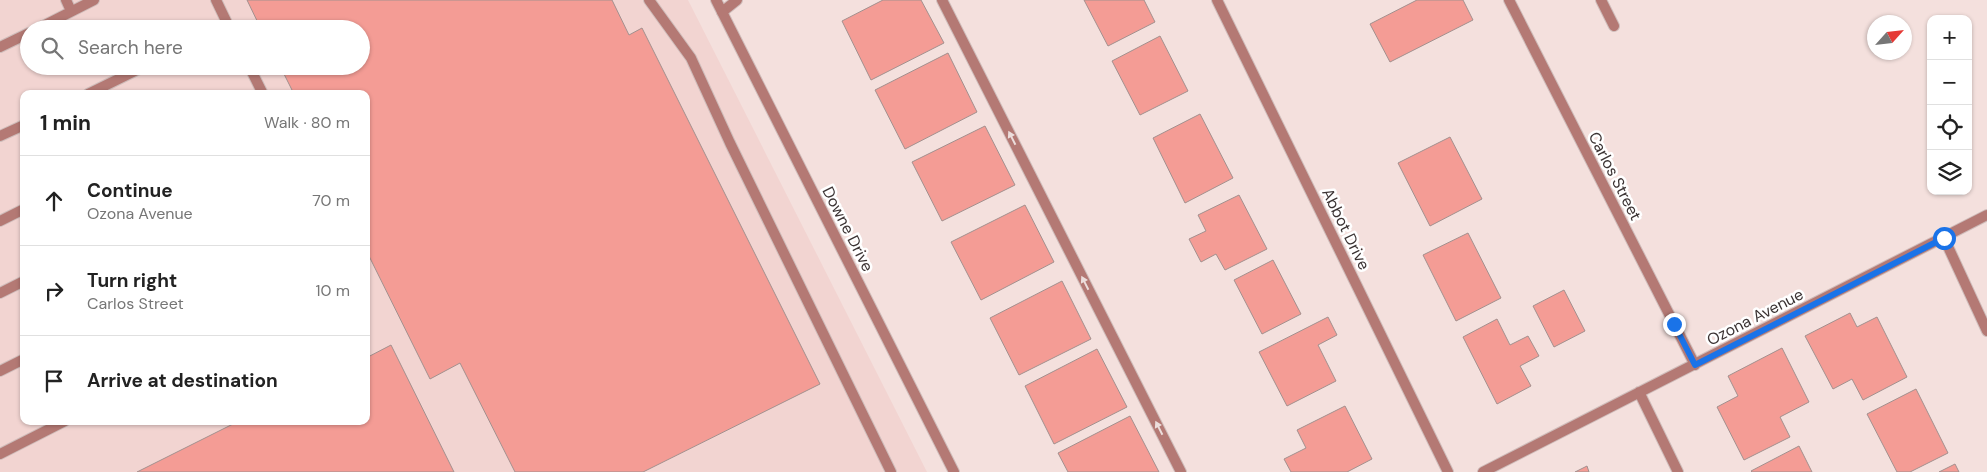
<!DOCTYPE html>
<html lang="en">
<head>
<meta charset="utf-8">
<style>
  body { margin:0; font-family:"DM Sans",sans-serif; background:#f2f2f2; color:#222 }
  .controls { position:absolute; right:15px; top:15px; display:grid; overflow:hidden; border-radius:10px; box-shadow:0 1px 4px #0004 }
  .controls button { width:45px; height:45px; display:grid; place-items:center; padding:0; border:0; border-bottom:1px solid #e0e0e0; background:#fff; color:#222; font:25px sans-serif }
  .compass { position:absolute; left:1867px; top:15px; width:45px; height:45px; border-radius:50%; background:#fff; box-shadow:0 1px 4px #0004; rotate:63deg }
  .stop { position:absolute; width:15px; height:15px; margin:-11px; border:4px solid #1a73e8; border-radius:50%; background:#fff }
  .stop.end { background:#1a73e8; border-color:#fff; box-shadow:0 1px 5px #0008 }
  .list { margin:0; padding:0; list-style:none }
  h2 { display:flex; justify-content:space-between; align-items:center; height:65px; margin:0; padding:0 20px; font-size:21px }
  h2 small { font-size:16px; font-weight:400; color:#767676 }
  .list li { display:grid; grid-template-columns:32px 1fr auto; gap:15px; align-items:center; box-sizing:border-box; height:90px; padding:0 20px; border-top:1px solid #e0e0e0 }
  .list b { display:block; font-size:19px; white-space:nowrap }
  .list p { margin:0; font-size:16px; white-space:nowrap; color:#767676 }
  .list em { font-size:16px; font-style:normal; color:#767676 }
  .icon { flex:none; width:28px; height:28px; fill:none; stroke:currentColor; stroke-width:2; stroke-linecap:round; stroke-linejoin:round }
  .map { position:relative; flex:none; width:1987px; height:472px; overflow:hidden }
  .search { position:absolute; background:#fff; box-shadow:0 1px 4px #0004; left:20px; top:20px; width:350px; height:55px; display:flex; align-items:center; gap:12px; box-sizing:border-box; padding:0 18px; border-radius:28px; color:#767676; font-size:19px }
  .panel { position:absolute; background:#fff; box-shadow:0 1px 4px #0004; left:20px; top:90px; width:350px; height:335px; border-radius:10px }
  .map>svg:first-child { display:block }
  .built { fill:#f2d4d1; fill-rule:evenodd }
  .building { fill:#f49c95; stroke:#a3908e }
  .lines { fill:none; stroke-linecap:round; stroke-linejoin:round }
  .service-casing { stroke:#cfbdbb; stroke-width:12 }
  .minor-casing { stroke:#cfbdbb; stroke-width:12 }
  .tertiary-casing { stroke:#cfbdbb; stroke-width:12 }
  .service { stroke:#b47974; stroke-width:10 }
  .minor { stroke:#b47974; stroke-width:10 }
  .tertiary { stroke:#b47974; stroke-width:10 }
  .oneway { fill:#ecdedc }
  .route { stroke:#1a73e8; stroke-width:6 }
  .labels { text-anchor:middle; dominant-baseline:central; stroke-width:5; stroke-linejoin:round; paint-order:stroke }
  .street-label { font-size:16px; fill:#3b3333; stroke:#fff }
</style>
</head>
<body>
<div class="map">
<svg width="1987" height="472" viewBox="0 0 1987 472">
  <rect width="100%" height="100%" fill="#f4e0dd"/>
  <path class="built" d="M0,0h688l239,472h-927zM29,29h332v37h-332zM24,94h342v327h-342z"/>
  <path class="building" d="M247,0h365l17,35 13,-7 178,356 -177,88h-128l-55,-109 -30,16 -64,-129v-156h-72l-14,-28h81v-37h-100z
    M883,0h38l23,43 -73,37 -29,-59z
    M1084,0h60l11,22 -47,24z
    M1417,0h46l10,20 -83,42 -20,-38z
    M1160,36l28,55 -48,24 -28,-54z
    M948,53l29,59 -72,37 -30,-59z
    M1200,114l33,64 -48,25 -32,-65z
    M985,126l30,59 -73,36 -30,-59z
    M1450,137l32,62 -52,27 -32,-63z
    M1239,195l28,54 -42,21 -9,-16 -15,8 -12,-23 17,-8 -8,-16z
    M1025,205l29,57 -73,38 -30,-58z
    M1468,233l33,65 -45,23 -33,-66z
    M1273,260l28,54 -39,20 -28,-54z
    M1062,281l29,58 -72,36 -29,-57z
    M1564,290l21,41 -31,16 -21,-41z
    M1850,313l7,14 20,-10 30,60 -44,23 -11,-21 -19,10 -28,-53z
    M1328,317l9,18 -19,10 18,36 -49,25 -28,-54z
    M1497,319l13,26 18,-9 11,20 -19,10 11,20 -34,18 -34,-67z
    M391,345l63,127h-317l102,-51h127v-63z
    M1782,348l27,54 -29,15 10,20 -46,23 -27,-53 21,-11 -10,-20z
    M1097,349l30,58 -73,37 -29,-58z
    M1916,389l32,64 -38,19h-13l-30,-58z
    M1345,406l27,53 -25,13h-56l-7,-13 22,-11 -9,-18z
    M1130,416l29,56h-91l-10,-19z
    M1799,446l13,26h-60l-1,-1z
    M1955,464l4,8h-20z
    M1587,466l2,6h-14z"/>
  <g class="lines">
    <defs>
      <path id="service" d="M66,0l5,11
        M216,0l14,29
        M649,0l42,58 39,85 161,329
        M1601,0l13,26
        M37,29l57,-29
        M0,47l29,-14
        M249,66l14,28
        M88,94l57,-28
        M0,136l24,-11
        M0,221l24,-12
        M0,293l24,-12
        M0,371l24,-12
        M0,454l65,-33"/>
      <path id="minor" d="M942,0l239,472
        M1217,0l231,472
        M1509,0l186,365
        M722,12l15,-12
        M1944,238l43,93
        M1639,392l39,80
        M1483,472l504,-257"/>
      <path id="tertiary" d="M716,0l238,472"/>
    </defs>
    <use href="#service" class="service-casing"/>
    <use href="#minor" class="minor-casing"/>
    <use href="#tertiary" class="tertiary-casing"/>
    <use href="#service" class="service"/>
    <use href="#minor" class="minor"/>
    <use href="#tertiary" class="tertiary"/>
  </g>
  <defs><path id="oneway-solid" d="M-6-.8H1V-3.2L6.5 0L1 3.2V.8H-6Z" transform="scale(1.25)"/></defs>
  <g class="oneway">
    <use href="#oneway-solid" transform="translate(1012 138) rotate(-117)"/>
    <use href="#oneway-solid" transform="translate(1085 283) rotate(-117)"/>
    <use href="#oneway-solid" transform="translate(1159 428) rotate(-117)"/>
  </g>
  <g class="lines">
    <path class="route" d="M1674,324l21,41 249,-127"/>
  </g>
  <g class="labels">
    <g class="street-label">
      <text transform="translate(1615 176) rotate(63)">Carlos Street</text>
      <text transform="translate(848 229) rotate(63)">Downe Drive</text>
      <text transform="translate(1346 229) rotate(64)">Abbot Drive</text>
      <text transform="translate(1755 317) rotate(-27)">Ozona Avenue</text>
    </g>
  </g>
</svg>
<div class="controls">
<button>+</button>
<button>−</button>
<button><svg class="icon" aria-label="locate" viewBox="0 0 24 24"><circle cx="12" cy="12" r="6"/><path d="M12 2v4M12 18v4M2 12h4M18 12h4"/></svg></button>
<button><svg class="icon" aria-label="layers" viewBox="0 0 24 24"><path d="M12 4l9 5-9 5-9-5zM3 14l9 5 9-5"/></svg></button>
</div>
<svg class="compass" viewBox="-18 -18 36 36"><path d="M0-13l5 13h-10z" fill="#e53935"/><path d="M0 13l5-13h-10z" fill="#767676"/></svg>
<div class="stop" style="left:1944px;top:238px"></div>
<div class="stop end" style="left:1674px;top:324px"></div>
<div class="search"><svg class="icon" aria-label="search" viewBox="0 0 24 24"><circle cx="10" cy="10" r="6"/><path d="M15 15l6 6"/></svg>Search here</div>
<section class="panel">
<h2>1 min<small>Walk · 80 m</small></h2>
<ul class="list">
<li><svg class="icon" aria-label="ahead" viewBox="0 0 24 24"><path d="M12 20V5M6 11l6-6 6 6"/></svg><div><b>Continue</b><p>Ozona Avenue</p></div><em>70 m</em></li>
<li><svg class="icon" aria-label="right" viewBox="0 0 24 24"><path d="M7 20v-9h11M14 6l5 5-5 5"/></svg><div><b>Turn right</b><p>Carlos Street</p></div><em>10 m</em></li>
<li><svg class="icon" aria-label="arrive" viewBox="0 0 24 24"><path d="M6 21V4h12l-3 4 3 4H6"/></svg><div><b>Arrive at destination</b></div></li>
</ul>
</section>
</div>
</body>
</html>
